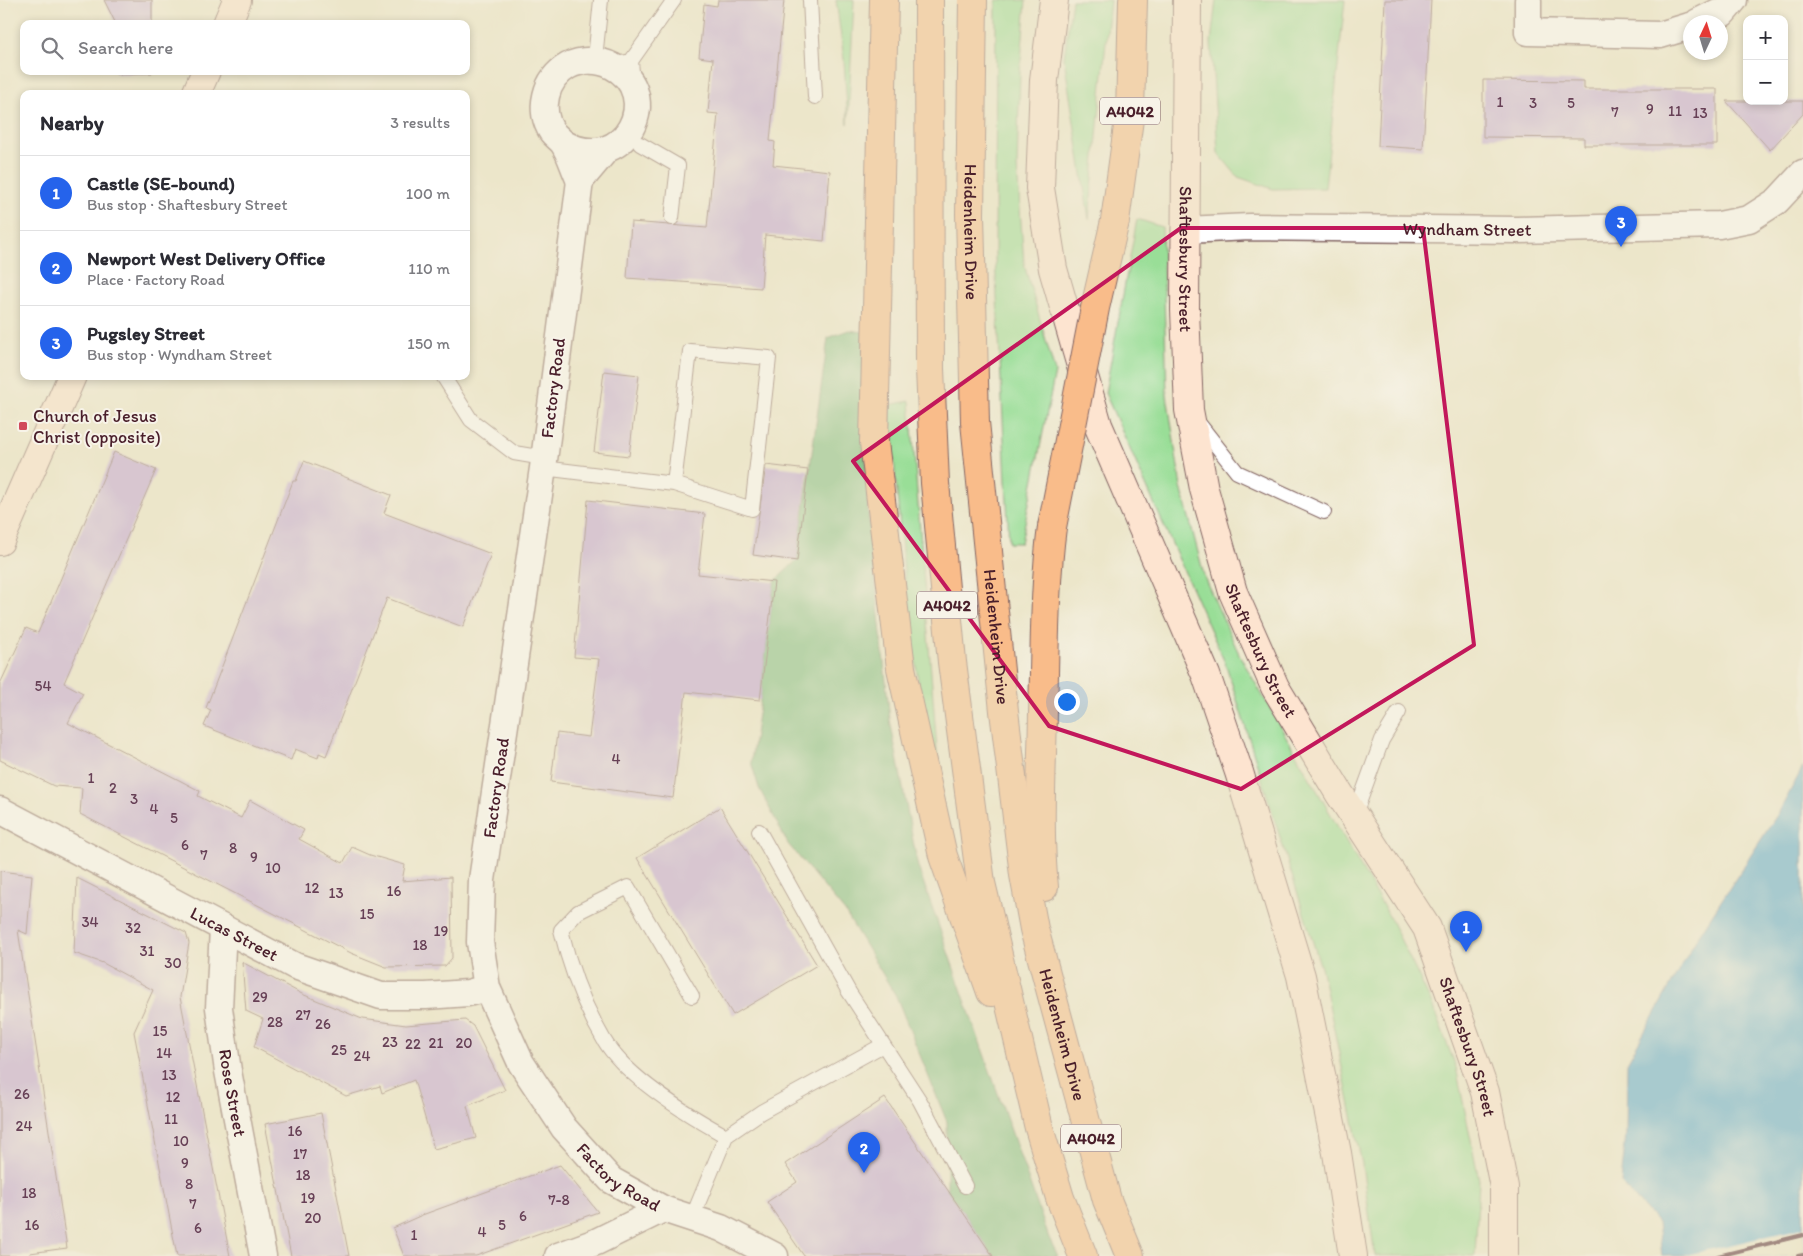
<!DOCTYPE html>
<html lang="en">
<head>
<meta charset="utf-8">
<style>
  body { margin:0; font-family:Itim,sans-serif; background:#f7f7f7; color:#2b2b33 }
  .controls { position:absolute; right:15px; top:15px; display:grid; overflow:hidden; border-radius:10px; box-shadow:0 2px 8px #0003 }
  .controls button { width:45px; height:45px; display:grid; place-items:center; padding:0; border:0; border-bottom:1px solid #e1e1e2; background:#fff; color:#2b2b33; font:25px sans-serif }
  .compass { position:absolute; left:1683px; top:15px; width:45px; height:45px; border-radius:50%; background:#fff; box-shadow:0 2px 8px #0003; rotate:4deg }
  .you { position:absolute; left:1066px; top:701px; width:18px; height:18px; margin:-12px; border:4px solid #fff; border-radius:50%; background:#1a73e8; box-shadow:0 0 0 8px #1a73e833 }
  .badge { display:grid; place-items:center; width:32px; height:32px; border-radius:50%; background:#2563eb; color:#fff; font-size:16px; font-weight:700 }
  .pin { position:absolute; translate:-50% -41px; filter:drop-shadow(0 1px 2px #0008) }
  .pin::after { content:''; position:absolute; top:26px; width:18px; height:15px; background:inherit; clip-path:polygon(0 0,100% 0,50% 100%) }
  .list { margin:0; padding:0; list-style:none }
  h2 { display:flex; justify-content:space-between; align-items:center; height:65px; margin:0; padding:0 20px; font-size:21px }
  h2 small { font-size:16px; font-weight:400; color:#7c7c81 }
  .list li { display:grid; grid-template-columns:32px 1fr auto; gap:15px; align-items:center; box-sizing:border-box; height:75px; padding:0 20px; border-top:1px solid #e1e1e2 }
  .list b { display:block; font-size:19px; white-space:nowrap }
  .list p { margin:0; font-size:16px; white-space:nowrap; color:#7c7c81 }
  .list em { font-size:16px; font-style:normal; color:#7c7c81 }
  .icon { flex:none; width:28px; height:28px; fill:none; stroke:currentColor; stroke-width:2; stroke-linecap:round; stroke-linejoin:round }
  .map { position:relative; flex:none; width:1803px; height:1256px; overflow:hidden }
  .search { position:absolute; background:#fff; box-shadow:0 2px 8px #0003; left:20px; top:20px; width:450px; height:55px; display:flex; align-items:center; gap:12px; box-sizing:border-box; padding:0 18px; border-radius:10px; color:#7c7c81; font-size:19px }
  .panel { position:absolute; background:#fff; box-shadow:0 2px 8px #0003; left:20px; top:90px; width:450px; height:290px; border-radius:10px }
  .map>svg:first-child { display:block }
  .green { fill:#99de97; stroke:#727e61 }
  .forest { fill:#7abd80; stroke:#626e56 }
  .water { fill:#57a9d2; stroke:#50647e }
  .pier { fill:#ece6ca }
  .building { fill:#bea1d8 }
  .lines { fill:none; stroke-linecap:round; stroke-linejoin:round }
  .service-casing { stroke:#836563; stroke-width:16 }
  .minor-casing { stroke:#836563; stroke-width:29 }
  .secondary-casing { stroke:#836563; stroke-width:30 }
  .primary-casing { stroke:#836563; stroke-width:30 }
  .service { stroke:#fff; stroke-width:14 }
  .minor { stroke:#fff; stroke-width:26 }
  .secondary { stroke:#fde4d0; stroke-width:28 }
  .primary { stroke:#f9bc8a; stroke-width:28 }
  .rail { stroke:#4a1f2b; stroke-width:4 }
  .primary-bridge-casing { stroke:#836563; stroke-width:30; stroke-linecap:butt }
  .primary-bridge { stroke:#f9bc8a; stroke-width:28 }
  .marked { fill:none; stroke:#c2185b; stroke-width:4; stroke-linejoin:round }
  .poi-dot { fill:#d1495b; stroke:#f7f3e8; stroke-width:2 }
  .labels { text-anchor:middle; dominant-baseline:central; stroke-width:4; stroke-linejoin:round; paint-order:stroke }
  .number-label { font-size:15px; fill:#674056 }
  .shield { fill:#f7f3e8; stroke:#7e5f64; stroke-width:1 }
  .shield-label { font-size:16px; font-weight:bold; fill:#4a1f2b }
  .street-label { font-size:18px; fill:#4a1f2b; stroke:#f7f3e8 }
  .poi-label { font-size:18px; fill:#4a1f2b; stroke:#f7f3e8; text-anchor:start }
</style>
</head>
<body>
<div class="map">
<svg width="1803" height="1256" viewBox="0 0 1803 1256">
  <rect width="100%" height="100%" fill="#f7f3e8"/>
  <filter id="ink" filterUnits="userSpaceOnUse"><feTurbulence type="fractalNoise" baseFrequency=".02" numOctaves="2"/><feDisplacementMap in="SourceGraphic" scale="10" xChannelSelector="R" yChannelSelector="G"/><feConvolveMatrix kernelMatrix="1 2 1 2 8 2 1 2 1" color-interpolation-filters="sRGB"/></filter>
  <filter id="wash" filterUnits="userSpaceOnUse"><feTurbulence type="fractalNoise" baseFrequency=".0096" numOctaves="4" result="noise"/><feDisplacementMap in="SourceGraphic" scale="20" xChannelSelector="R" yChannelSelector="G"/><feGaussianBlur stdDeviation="1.12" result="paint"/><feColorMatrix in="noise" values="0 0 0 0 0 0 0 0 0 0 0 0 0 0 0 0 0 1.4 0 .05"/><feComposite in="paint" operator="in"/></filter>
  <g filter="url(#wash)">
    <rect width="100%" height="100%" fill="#ece6ca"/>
    <path class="green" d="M836,0h18l-6,124 -4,-64z
      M996,0h30l-6,73 -3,93 7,98 31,108 -34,171h-12l-14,-286z
      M1072,0h38l-21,219 -25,-161z
      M1216,0h129l-20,188 -52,1 -35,-12 -20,-24 -7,-111z
      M1137,219l25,8 5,168 14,92 24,92 35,77 150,262 40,82 26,67 23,113 -4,76h-100l-13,-92 -40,-193 -96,-306 -121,-272z
      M910,401l29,375 -13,-35 -21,-159 -16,-177z"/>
    <path class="forest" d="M849,330l14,2 5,179 22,209 28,147 131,371 9,18h-65l-46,-67v-67l-51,-126 -51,-84 -57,-68 -29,-56 -8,-26 9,-62 14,-118 23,-22 31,-222z"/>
    <path class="water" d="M1803,767v489h-141l-4,-33 -37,-40 5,-49 1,-71 70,-125 82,-126z"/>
    <path class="pier" d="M1803,1228v28h-120z"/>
    <g id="blocks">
      <path class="building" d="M104,0h48v24h-36z
        M718,0h66l-14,141 5,1 -2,23 57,6 -6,70 -59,-6 -4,53 -134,-10 4,-56 76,6 11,-114 -10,-1 5,-54 -14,-2 5,-53 13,2z
        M1385,0h46l-8,149 -45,-3z
        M116,71h36v2l-36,1z
        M1483,80l101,1v8h133v56h-133v-7l-101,-1z
        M1726,101h77v13l-33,36z
        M604,371l35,4 -10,81 -35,-4z
        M114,452l42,18 -92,213 19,10 -15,30 113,58 19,10 -2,5 43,22 9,-18 54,30 -5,9 44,24 9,-16 18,8 35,10 -3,16 49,-4 1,81 -7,8 -59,1 -35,-14 -271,-139 2,-26 -28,-2 -54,-26v-76l26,-56 12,5z
        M304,461l87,34 -7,18 107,41 -28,73 -76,-29 -61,158 -7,-3 -1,5 -23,-9 -4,11 -87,-34 7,-16 -5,-2 87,-227h3z
        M766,465l42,5 -11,91 -44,-6z
        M588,500l117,14 -7,60 76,8 -14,118 -74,-8 -13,106 -122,-16 6,-49 32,4 10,-78 -25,-2z
        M720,807l97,158 -84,50 -96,-157z
        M0,871l32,4 -5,59 -9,-4 49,318 -37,5 1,3h-31z
        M77,878l109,55 3,10 -9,54 50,259h-53l-43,-224 19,-42 -50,-27 -29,-10z
        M242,962l60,32 60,25 44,6 59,-5 8,6 32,64 -38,16 9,32 -42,11 -20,-69 -32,13 -2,-7 -34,10 -92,-49 9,-28 -17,-8z
        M885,1098l62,91 46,67h-189l-37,-54 30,-20 -12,-18z
        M321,1113l28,143h-58l-26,-132z
        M560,1165l38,47 -122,44h-72l-11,-28 29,-13z"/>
    </g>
  </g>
  <g filter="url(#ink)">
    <use href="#blocks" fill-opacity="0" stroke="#836563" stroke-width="1"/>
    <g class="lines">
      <defs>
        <path id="service" d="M810,0l5,97
          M596,49l5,-49
          M631,61l43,-61
          M611,65l20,-4 2,22
          M640,144l38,22 -6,52
          M443,376l28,44 43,33 30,5
          M1197,421l40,51 87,40
          M543,468l131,16 78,25 17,-151 -79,-7 -16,133
          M1354,817l28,-77 17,-28
          M759,831l90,161 71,109 45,85
          M726,1136l35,-24 122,-67
          M692,1218l34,-82c-38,-21 -100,-59 -122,-96 -20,-34 -34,-72 -43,-110l17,-18 50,-25 64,109"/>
        <g id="minor">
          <path d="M1528,0v32l132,3 30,-9"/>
          <path d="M1698,22l20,-10 5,1 11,-13"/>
          <path d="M563,143c63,35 102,-50 49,-77 -13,-7 -31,-7 -44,0 -23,13 -30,44 -16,66 3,4 8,7 11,11 7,10 11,26 17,38l26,-31"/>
          <path id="s1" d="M580,181l-37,287 -61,412 -2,62 7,46 34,75 43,65 47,52 52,29 58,19 54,28"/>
          <path id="s2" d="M1185,230l65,-3 267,3 202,-5 30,-6 28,-18 26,-28"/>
          <path id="s3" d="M0,810l295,156 86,30h45l42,-3 19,-5"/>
          <path id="s4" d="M223,928l-4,80 9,63 35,185"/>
          <path d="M558,1256l38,-14 67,-33"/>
        </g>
        <g id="secondary">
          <path d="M1054,0l-10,80 -4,108 13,81 45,156 108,250 33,97 62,204 36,177 16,103"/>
          <path id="s5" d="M1187,0l-2,310 4,100 15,79 29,103 42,95 64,106 88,135 58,164 19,95v69"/>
          <path d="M227,24l10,-24"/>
          <path d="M196,94l10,-23"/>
          <path d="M0,541l72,-165"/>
        </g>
        <g id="primary">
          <path d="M884,0l-10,442 27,226 42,188 48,136"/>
          <path d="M929,0l1,369 5,114 17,179 29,221 58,245 21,70 23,58"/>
          <path id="s6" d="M973,0l-3,214 5,208 29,289 20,164 10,54 73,271 23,56"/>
          <path d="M1115,221l15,-109 3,-112"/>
          <path d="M1044,887c-6,-58 -2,-116 -1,-174 2,-62 1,-124 9,-186"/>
        </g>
      </defs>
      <use href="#service" class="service-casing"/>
      <use href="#minor" class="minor-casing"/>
      <use href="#secondary" class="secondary-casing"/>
      <use href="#primary" class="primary-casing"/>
      <use href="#service" class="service"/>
      <use href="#minor" class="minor"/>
      <use href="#secondary" class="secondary"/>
      <use href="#primary" class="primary"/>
      <path class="rail" d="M1718,1256l85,-21
        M1798,1256l5,-1"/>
      <defs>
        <path id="primary-bridge" d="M1052,527l43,-219 20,-87"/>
      </defs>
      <use href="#primary-bridge" class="primary-bridge-casing"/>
      <use href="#primary-bridge" class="primary-bridge"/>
    </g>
  </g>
  <path d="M0 0H1803V1256H0ZM1181,228h242l51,417 -233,144 -192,-63 -196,-265z" fill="#ece6ca" fill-opacity=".55" fill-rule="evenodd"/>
  <path class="marked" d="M1181,228h242l51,417 -233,144 -192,-63 -196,-265z"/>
  <rect class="poi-dot" x="18" y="421" width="10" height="10" rx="2.5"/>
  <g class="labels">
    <g class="number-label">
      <text x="1500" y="102">1</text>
      <text x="1533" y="103">3</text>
      <text x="1571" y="103">5</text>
      <text x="1650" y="109">9</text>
      <text x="1675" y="111">11</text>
      <text x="1615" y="112">7</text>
      <text x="1700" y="113">13</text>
      <text x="43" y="686">54</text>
      <text x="616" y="759">4</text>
      <text x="91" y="778">1</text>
      <text x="113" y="788">2</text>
      <text x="134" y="799">3</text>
      <text x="154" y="809">4</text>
      <text x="174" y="818">5</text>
      <text x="185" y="845">6</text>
      <text x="233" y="848">8</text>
      <text x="204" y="855">7</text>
      <text x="254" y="857">9</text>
      <text x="273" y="868">10</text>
      <text x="312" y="888">12</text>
      <text x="394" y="891">16</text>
      <text x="336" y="893">13</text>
      <text x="367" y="914">15</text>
      <text x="90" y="922">34</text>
      <text x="133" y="928">32</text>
      <text x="441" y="931">19</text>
      <text x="420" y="945">18</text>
      <text x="147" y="951">31</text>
      <text x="173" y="963">30</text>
      <text x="260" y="997">29</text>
      <text x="303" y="1015">27</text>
      <text x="275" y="1022">28</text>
      <text x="323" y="1024">26</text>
      <text x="160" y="1031">15</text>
      <text x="390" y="1042">23</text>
      <text x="436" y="1043">21</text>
      <text x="464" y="1043">20</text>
      <text x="413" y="1044">22</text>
      <text x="339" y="1050">25</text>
      <text x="164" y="1053">14</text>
      <text x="362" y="1056">24</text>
      <text x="169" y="1075">13</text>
      <text x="22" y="1094">26</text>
      <text x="173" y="1097">12</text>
      <text x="171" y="1119">11</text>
      <text x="24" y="1126">24</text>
      <text x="295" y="1131">16</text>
      <text x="181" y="1141">10</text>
      <text x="300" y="1154">17</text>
      <text x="185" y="1163">9</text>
      <text x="303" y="1175">18</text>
      <text x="189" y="1184">8</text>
      <text x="29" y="1193">18</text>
      <text x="308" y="1198">19</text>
      <text x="559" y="1200">7-8</text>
      <text x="193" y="1204">7</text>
      <text x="523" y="1216">6</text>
      <text x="313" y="1218">20</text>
      <text x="32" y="1225">16</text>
      <text x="502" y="1225">5</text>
      <text x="198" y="1228">6</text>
      <text x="482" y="1232">4</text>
      <text x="414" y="1235">1</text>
    </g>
    <g class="shield">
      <rect x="1100" y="97.5" width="60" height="27" rx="4"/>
      <rect x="917" y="591.5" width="60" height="27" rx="4"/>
      <rect x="1061" y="1124.5" width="60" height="27" rx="4"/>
    </g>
    <g class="shield-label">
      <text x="1130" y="111">A4042</text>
      <text x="947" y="605">A4042</text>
      <text x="1091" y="1138">A4042</text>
    </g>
    <g class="street-label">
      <text stroke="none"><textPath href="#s2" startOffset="282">Wyndham Street</textPath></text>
      <text stroke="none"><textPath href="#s6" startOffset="232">Heidenheim Drive</textPath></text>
      <text stroke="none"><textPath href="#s5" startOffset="259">Shaftesbury Street</textPath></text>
      <text transform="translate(553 388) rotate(-83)">Factory Road</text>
      <text stroke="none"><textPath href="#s6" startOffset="638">Heidenheim Drive</textPath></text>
      <text stroke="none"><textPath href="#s5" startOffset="662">Shaftesbury Street</textPath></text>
      <text transform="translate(496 788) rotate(-82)">Factory Road</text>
      <text stroke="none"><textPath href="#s3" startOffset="265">Lucas Street</textPath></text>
      <text stroke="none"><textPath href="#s6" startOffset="1042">Heidenheim Drive</textPath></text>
      <text stroke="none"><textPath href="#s5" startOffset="1112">Shaftesbury Street</textPath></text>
      <text stroke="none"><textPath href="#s4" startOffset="166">Rose Street</textPath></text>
      <text stroke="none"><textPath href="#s1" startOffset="1049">Factory Road</textPath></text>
    </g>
    <g class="poi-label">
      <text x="33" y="416">Church of Jesus<tspan x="33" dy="21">Christ (opposite)</tspan></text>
    </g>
  </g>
</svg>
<div class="controls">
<button>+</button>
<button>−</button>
</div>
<svg class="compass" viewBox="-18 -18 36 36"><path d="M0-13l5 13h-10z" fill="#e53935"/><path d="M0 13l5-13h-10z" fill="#7c7c81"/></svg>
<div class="you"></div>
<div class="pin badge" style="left:1466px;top:952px">1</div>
<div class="pin badge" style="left:864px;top:1173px">2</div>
<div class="pin badge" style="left:1621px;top:247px">3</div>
<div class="search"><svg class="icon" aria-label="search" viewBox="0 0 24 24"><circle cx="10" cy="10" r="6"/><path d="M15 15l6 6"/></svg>Search here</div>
<section class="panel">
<h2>Nearby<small>3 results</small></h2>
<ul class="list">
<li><span class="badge">1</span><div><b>Castle (SE-bound)</b><p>Bus stop · Shaftesbury Street</p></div><em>100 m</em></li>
<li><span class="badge">2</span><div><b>Newport West Delivery Office</b><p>Place · Factory Road</p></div><em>110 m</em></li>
<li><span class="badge">3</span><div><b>Pugsley Street</b><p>Bus stop · Wyndham Street</p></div><em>150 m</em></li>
</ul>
</section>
</div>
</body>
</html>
